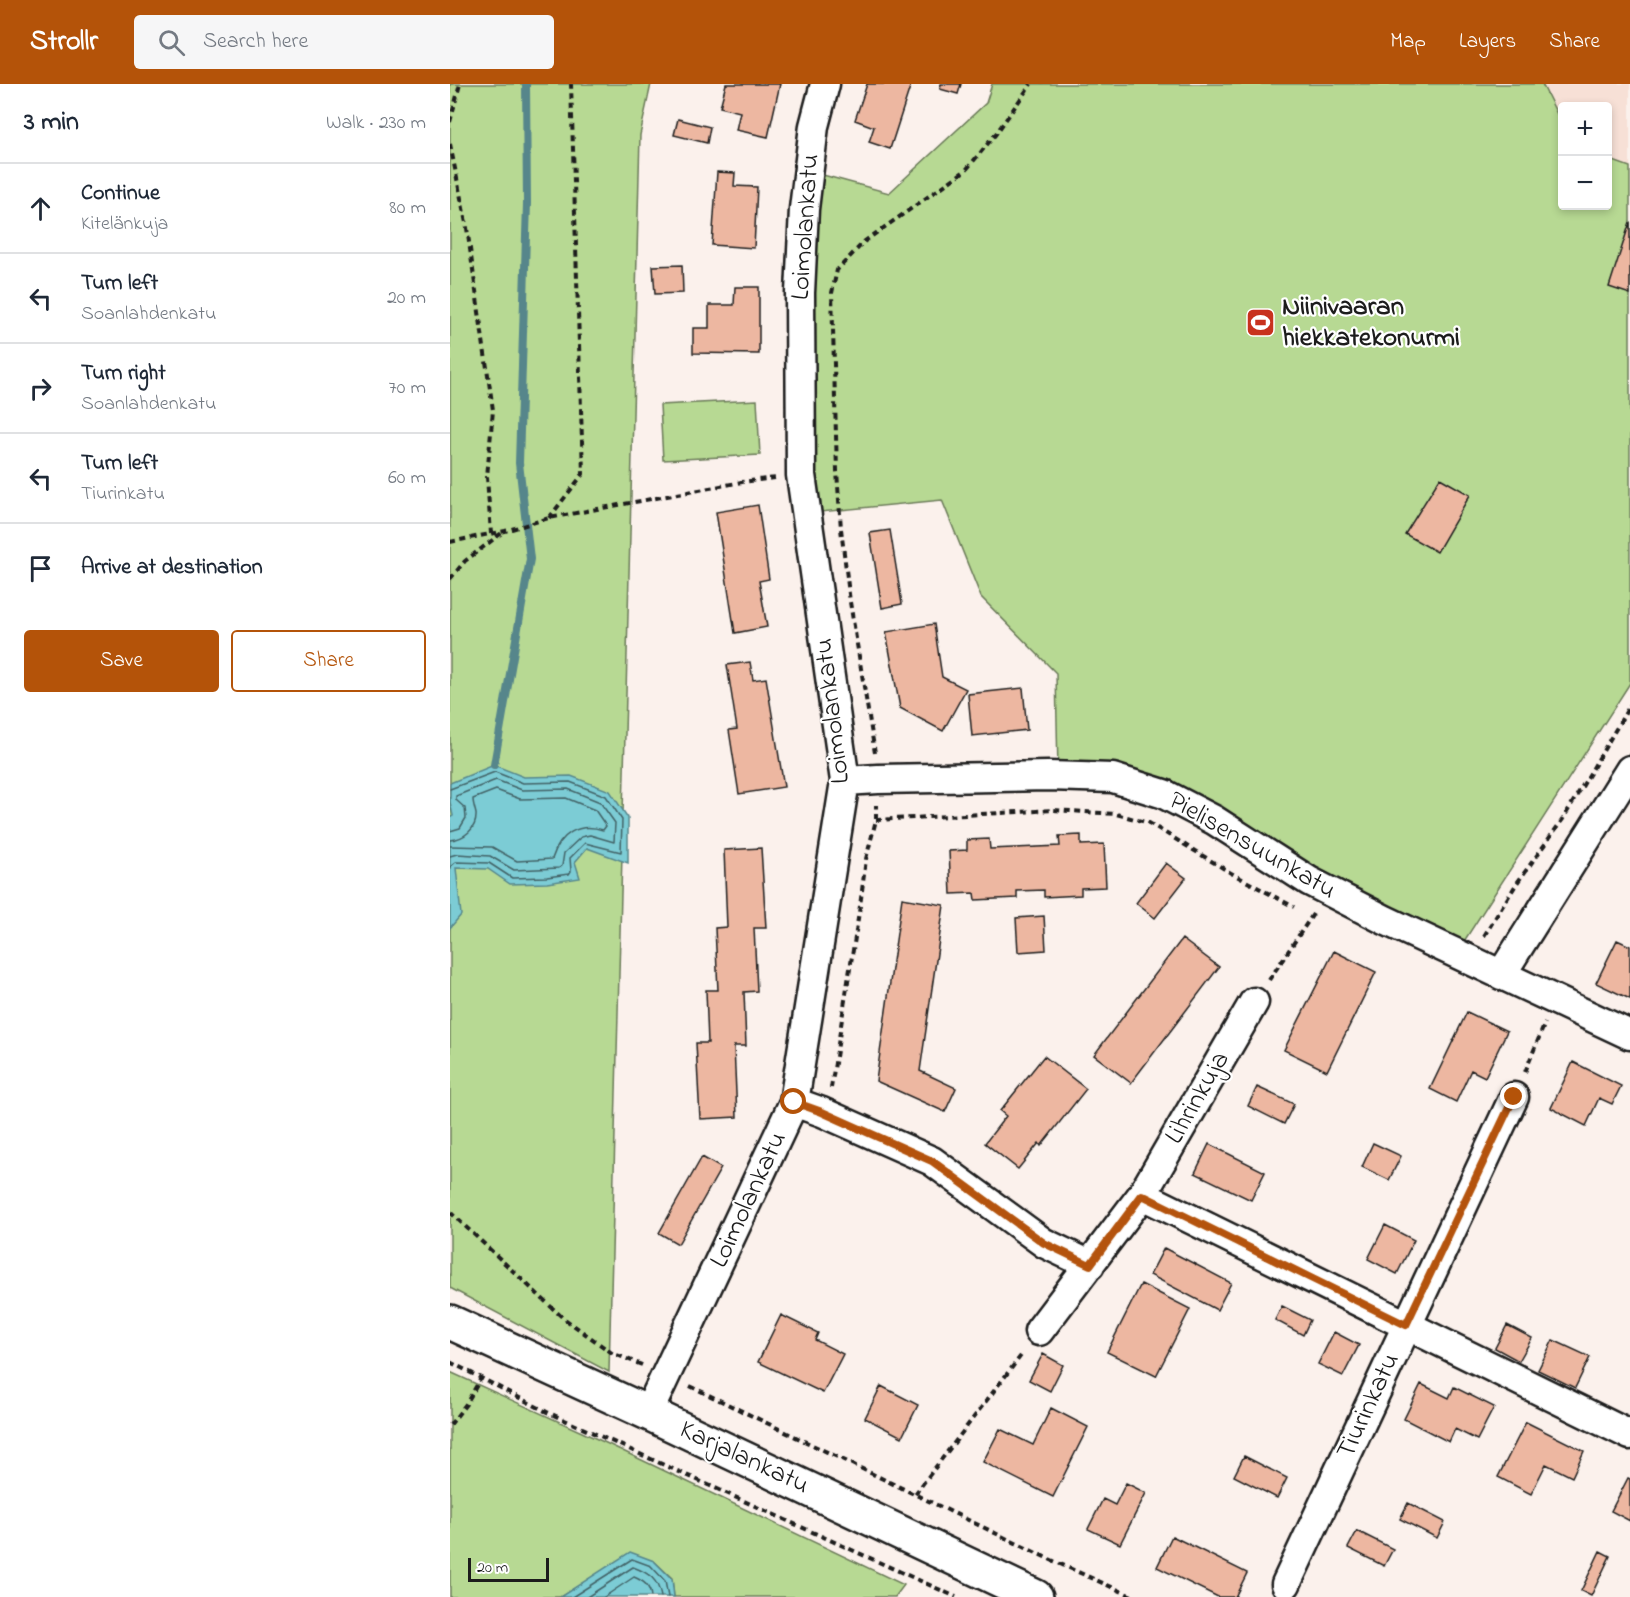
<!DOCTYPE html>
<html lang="en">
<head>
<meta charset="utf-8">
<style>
  body { margin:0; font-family:"Indie Flower",sans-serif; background:#f6f6f7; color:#1f2937 }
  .controls { position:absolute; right:18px; top:18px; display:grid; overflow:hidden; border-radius:6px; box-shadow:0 3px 9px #0003 }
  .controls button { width:54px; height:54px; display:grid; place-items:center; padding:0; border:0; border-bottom:2px solid #e0e1e3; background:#fff; color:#1f2937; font:30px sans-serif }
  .scale { position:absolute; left:18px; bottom:15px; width:81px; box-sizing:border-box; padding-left:6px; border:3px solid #1c1c1c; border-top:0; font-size:16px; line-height:21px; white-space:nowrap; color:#1c1c1c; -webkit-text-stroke:4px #fff; paint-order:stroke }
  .stop { position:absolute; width:18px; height:18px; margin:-14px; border:4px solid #b45309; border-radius:50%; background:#fff }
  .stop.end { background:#b45309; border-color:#fff; box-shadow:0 2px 6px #0008 }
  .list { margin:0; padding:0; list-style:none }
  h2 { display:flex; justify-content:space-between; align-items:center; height:78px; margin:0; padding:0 24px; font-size:26px }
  h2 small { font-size:20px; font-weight:400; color:#747a83 }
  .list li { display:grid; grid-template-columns:39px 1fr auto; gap:18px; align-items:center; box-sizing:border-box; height:90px; padding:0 24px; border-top:2px solid #e0e1e3 }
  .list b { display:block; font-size:22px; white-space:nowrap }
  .list p { margin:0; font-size:20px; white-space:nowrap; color:#747a83 }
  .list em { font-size:20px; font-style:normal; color:#747a83 }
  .actions { display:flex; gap:12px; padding:18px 24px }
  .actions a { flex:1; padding:14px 0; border:2px solid #b45309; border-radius:6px; text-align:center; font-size:21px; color:#b45309 }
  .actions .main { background:#b45309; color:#fff }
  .icon { flex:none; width:33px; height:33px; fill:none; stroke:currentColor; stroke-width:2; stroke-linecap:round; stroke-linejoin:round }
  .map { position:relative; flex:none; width:1180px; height:1513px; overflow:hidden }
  header { display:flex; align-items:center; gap:36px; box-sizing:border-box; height:84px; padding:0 30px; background:#b45309; color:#fff }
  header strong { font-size:28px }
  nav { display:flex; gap:33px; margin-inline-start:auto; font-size:21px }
  .search { width:420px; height:54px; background:#f6f6f7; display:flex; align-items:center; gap:15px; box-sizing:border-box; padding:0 21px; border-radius:6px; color:#747a83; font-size:22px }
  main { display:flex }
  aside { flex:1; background:#fff }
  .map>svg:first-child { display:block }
  .built { fill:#f7e0d6 }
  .green { fill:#b7d993; stroke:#6a7a58; stroke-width:1.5 }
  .water { fill:#7cccd5; stroke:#56868b; stroke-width:1.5 }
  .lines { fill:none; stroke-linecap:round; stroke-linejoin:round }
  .shore { stroke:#426266; stroke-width:1.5 }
  .stream { stroke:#56868b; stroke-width:8 }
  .building { fill:#edb7a1; stroke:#1c1c1c; stroke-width:1.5 }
  .minor-casing { stroke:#1c1c1c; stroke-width:33 }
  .major-casing { stroke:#1c1c1c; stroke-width:38 }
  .path { stroke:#1c1c1c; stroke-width:4; stroke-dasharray:6 4.5; stroke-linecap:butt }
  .minor { stroke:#fff; stroke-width:28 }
  .major { stroke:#fff; stroke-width:33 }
  .route { stroke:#b45309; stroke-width:8 }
  .labels { text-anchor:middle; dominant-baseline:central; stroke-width:4.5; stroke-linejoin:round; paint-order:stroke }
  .street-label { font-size:27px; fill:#1c1c1c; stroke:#fff }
  .poi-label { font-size:27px; font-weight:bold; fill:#1c1c1c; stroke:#fff; text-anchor:start }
</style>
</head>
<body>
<header>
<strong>Strollr</strong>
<div class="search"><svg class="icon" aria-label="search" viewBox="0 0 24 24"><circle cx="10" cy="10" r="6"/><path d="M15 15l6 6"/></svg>Search here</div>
<nav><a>Map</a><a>Layers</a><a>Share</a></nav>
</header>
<main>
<aside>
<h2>3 min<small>Walk · 230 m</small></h2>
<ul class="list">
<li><svg class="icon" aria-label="ahead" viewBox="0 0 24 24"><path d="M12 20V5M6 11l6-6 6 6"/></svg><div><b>Continue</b><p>Kitelänkuja</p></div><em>80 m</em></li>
<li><svg class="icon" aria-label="left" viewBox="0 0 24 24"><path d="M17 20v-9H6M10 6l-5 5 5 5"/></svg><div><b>Turn left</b><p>Soanlahdenkatu</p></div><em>20 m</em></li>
<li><svg class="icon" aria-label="right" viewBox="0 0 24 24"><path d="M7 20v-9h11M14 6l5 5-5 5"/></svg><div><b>Turn right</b><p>Soanlahdenkatu</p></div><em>70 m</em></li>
<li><svg class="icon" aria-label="left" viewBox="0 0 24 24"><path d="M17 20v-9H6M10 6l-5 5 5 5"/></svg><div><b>Turn left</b><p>Tiurinkatu</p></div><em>60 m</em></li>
<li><svg class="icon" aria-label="arrive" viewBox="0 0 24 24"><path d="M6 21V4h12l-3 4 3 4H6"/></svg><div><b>Arrive at destination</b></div></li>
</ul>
<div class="actions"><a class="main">Save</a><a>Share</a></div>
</aside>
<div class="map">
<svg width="1180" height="1513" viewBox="0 0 1180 1513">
  <rect width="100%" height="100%" fill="#fbf1ec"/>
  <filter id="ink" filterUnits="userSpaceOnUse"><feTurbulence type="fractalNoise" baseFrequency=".0167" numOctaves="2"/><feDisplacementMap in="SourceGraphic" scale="12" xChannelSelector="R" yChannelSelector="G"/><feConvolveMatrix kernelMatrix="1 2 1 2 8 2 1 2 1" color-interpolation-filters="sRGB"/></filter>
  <g filter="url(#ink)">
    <path class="built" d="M1092,0h88v83l-22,-8v-53h-46v18z"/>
    <path class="green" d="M0,0h201l-11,51 -31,1237 -159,-84z
      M542,0h550l20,40v82h46v-47l22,8v516l-171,266 -241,-132 -160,-45 -2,-99 -75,-76 -39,-97 -132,13 2,-341 77,21 97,-90z
      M307,316l3,55 -97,5 -3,-55z
      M0,1288l156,71 298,142 -9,12h-221l-2,-19 -18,-17 -62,17 -32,19h-110z"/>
    <path class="water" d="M44,681l30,12 47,-1 39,15 18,27v45l-41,-15 -12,14 5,16 -33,5 -37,1 -22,-15 -32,-1 5,47 -11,13v-110l3,-2 -3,-14v-19z
      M180,1468l24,9 18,18 2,18h-114z"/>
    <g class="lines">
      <path class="shore" d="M0,705l45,-17 28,11 47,-1 36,14 16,24 -1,32 -36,-9 -15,15 1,13 -2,3 -22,3 -35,1 -23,-15 -33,-1 -6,5
        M0,747l10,-3 6,-10 -1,-10 -9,-8v-4l40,-16 26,10 46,-1 32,13 15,21 -1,19 -24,-7 -9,2 -17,16 -2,13 -3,2 -45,2 -24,-14 -33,-2 -7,2
        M0,756c14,-1 27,-11 26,-26 -1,-5 -3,-10 -3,-15l23,-9 24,9 46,-1 29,12 11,16 -3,4c-25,-8 -43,4 -51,29l-35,2 -25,-14 -42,-1
        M122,1513l60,-38 19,7 14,15 3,16
        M137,1513l46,-30c16,6 25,12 28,30
        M154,1513l30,-20c10,4 16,9 17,20"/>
      <path class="stream" d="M44,681l36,-206 -11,-96 8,-260 -1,-119"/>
    </g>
    <path class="building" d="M276,0h54l-12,53 -32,-7 4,-18 -20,-5z
      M417,0h44l-21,65 -21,-7 5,-15 -19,-7z
      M491,0h20l-3,10 -18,-5z
      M228,35l32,8 -3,16 -33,-8z
      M267,88l18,1 -1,13 23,1 -3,61 -42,-3z
      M1180,138v72l-21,-7z
      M232,181l1,28 -28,1 -2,-28z
      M285,203h24v67l-66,-1v-25h16v-23h25z
      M990,394l30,17 -33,57 -32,-18z
      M308,421l11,74 -10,2 8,46 -32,6 -19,-121z
      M440,446l12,74 -20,4 -12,-75z
      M484,540l8,53 24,12 -23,42 -43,-23 -14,-76z
      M300,578l3,18 13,-2 18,109 -45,7 -10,-64 8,-1 -10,-64z
      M573,604l4,42 -55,6 -4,-42z
      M631,751v10l23,-1 2,43 -25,1v7l-37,2v-7l-27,1v7l-42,2 -1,-7 -23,1 -2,-43 18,-1v-10l22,-1 1,10 70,-3 -1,-10z
      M311,764l5,80h-12l3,63 -13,1 2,54h-12l3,71 -37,2 -4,-76h12l-2,-53h12l-3,-62 12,-1 -3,-77z
      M716,779l20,15 -31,40 -19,-15z
      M452,814l42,7 -24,166 36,17 -11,24 -69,-31z
      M594,832l2,34 -28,2 -2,-34z
      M732,855l37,28 -88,116 -37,-28z
      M1167,856l13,6v53l-34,-16z
      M884,867l42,21 -49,99 -43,-21z
      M1017,928l40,19 -22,46 -14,-7 -15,32 -26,-13z
      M594,972l42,33 -45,57 -2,-3 -21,26 -33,-26 21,-27 -6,-5z
      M1123,978l48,24 -9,18 -13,-6 -13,28 -35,-18z
      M807,1003l37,17 -10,20 -36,-18z
      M923,1059l28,13 -12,24 -27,-13z
      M759,1060l56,28 -14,28 -56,-27z
      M252,1073l19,11 -43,76 -19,-11z
      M935,1141l29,15 -17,34 -29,-15z
      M714,1164l67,35 -14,27 -67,-35z
      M691,1200l49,25 -34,67 -49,-24z
      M832,1222l28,14 -7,15 -28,-15z
      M331,1231l37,18 -3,7 28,14 -20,39 -65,-31z
      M1057,1241l25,13 -13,23 -24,-13z
      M884,1248l25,13 -16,31 -25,-12z
      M1103,1256l37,17 -15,31 -37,-18z
      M593,1270l20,11 -13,26 -21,-11z
      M971,1300l28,14 5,-11 40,20 -17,33 -22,-11 -6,13 -45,-23z
      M431,1302l37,19 -16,32 -37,-19z
      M601,1324l37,19 -35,70 -70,-35 17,-33 33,16z
      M1076,1338l58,29 -12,26 -26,-13 -15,30 -33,-17z
      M794,1372l43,22 -10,20 -43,-22z
      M1178,1394l2,1v42l-19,-10z
      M676,1399l20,10 -26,51 -32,-15 15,-30 12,6z
      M958,1419l37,19 -8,16 -37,-19z
      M907,1447l36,18 -9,17 -36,-18z
      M722,1452l75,37 -12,24h-17l-61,-30z
      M1150,1467l10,5 -19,40 -10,-5z"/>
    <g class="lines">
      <defs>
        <path id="minor" d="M395,697l33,-2 170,-3 65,2 51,16 50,26 95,61 76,39 245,115
          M1051,891l129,-205
          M344,1018l28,10 110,49 112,82 46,22
          M692,1111l112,-193
          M589,1247l103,-136 488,240
          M198,1329l146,-311 51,-321 -44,-306 -1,-182 4,-84 10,-83 11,-42
          M836,1500l228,-487"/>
        <path id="major" d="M0,1238l198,91 388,184"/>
      </defs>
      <use href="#minor" class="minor-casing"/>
      <use href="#major" class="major-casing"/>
      <path class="path" d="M0,38l10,-38
        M0,60l17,84 26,182 -6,67 4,57
        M99,434l34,-44 -12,-390
        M0,458l55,-11 44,-13 193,-36 34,-4
        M0,495l15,-18 38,-29
        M425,669l-25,-151 -9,-73 -4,-58 -5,-178 5,-23 28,-29 101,-71 29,-35 36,-51
        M426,736l178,-10 62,4 33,9 82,50 63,34
        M1034,852l33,-53 46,-64 67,-114
        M819,896l44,-66
        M1075,988l20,-49
        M381,1004l29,-182 6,-47 10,-39v-15
        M0,1128l112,105 50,36 30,12
        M0,1278l97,50 409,185
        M240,1302l359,173 85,38
        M0,1341l16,-21 15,-26
        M465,1410l108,-141"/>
      <use href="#minor" class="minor"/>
      <use href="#major" class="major"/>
    </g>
  </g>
  <g class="lines" filter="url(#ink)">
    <path class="route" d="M344,1018l28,10 110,49 112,82 46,22 52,-70 264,130 108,-228"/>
  </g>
  <defs>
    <symbol id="stadium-square" viewBox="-11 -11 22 22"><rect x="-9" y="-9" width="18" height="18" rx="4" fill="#c8321e" stroke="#fff"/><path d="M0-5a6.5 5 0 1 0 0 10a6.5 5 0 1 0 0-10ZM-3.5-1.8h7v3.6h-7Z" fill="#fff"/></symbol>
  </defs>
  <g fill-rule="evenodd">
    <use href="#stadium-square" x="794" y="222" width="33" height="33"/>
  </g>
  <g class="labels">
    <g class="street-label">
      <text transform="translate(356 143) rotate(-86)">Loimolankatu</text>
      <text transform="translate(383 627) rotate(-97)">Loimolankatu</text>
      <text transform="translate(802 762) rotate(30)">Pielisensuunkatu</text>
      <text transform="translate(748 1014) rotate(-60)">Lihrinkuja</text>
      <text transform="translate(299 1116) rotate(-65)">Loimolankatu</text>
      <text transform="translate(919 1322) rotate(-65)">Tiurinkatu</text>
      <text transform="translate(294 1374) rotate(25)">Karjalankatu</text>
    </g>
    <g class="poi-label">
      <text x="832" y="223">Niinivaaran<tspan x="832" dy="31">hiekkatekonurmi</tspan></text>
    </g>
  </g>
</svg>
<div class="controls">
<button>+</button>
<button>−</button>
</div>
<div class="scale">20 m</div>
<div class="stop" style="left:344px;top:1018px"></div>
<div class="stop end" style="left:1064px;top:1013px"></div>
</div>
</main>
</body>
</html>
